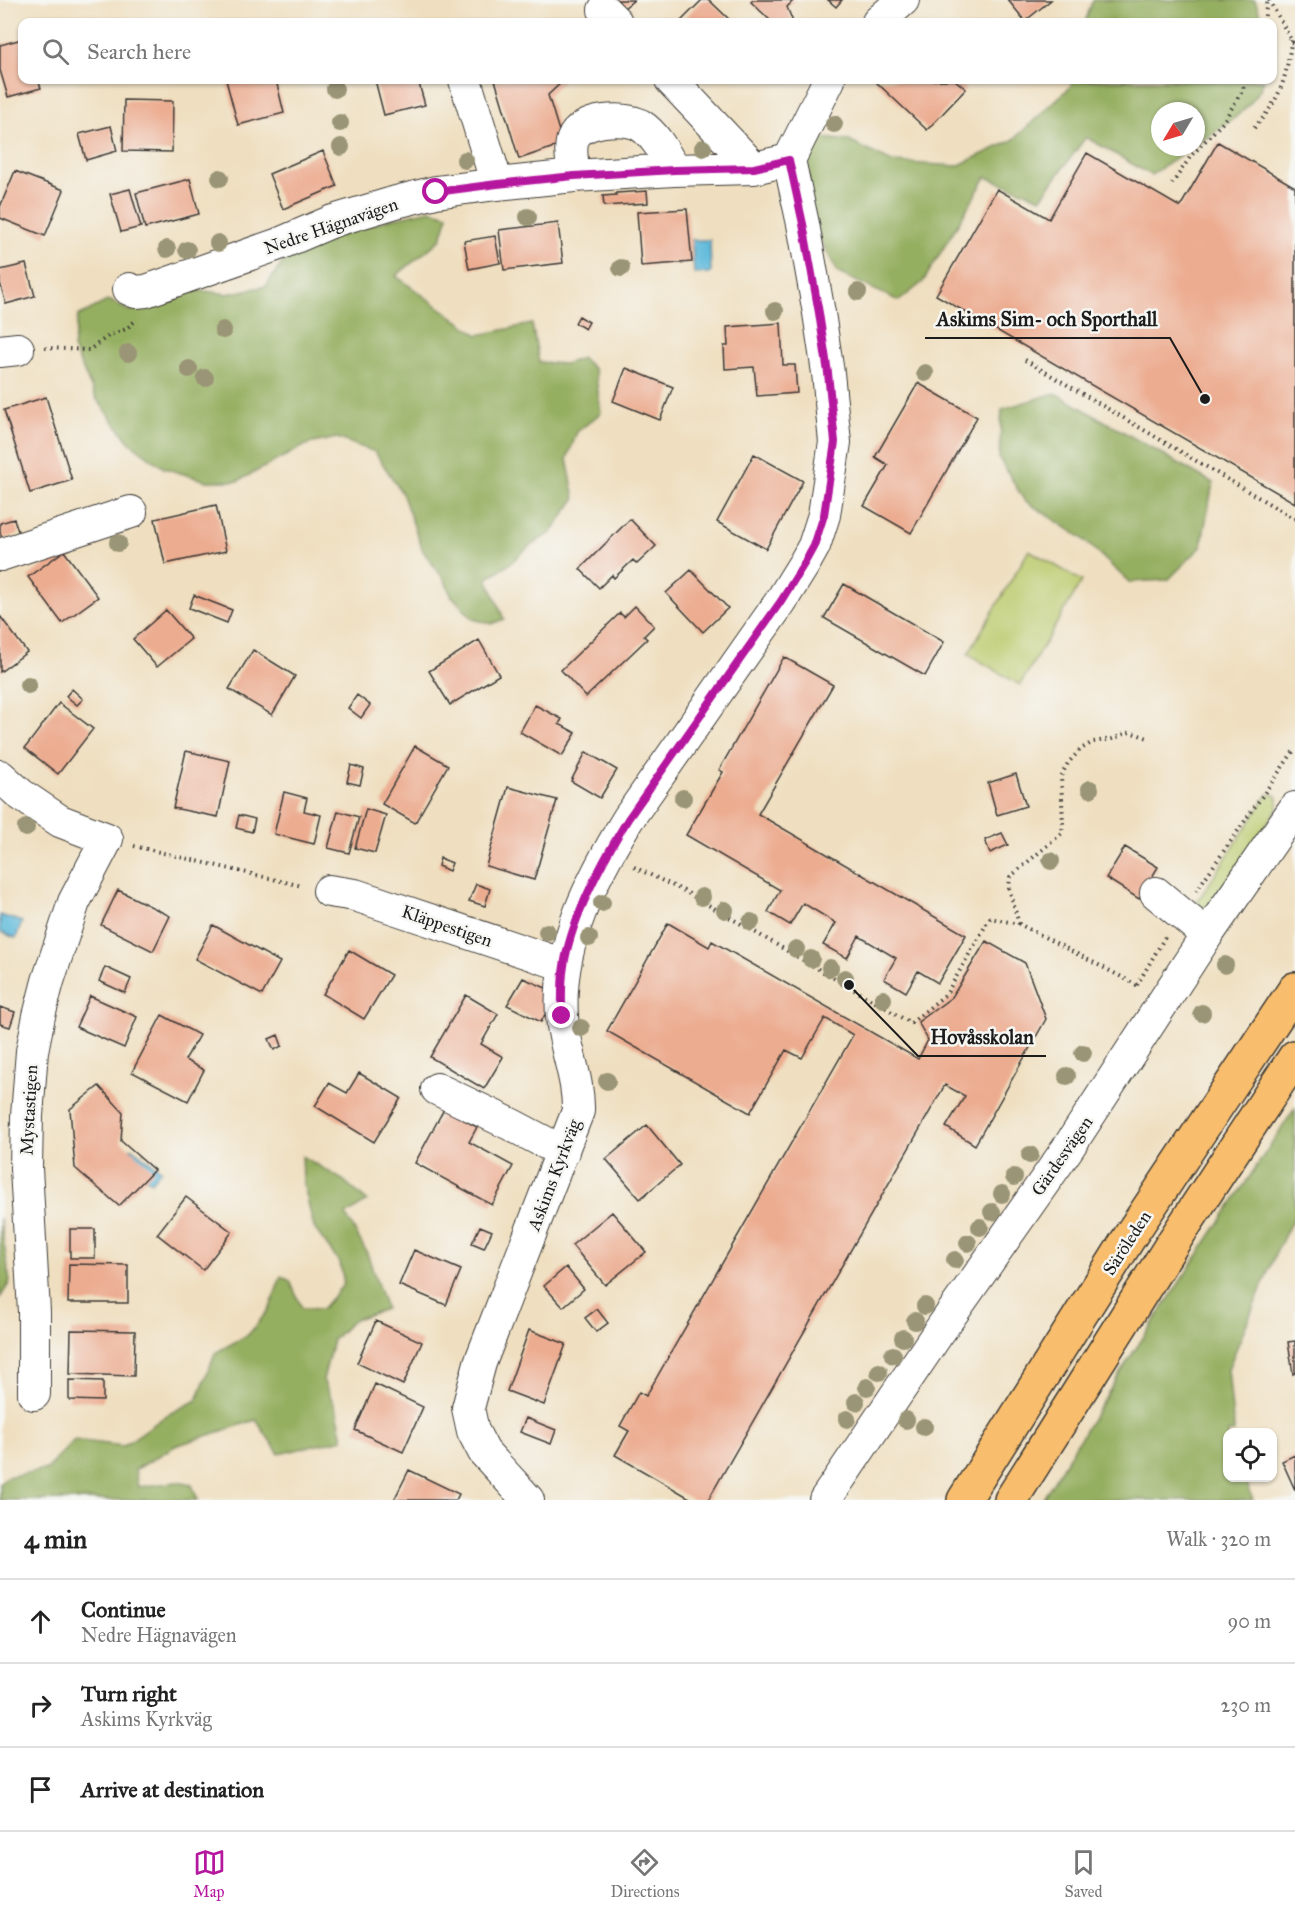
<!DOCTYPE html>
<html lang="en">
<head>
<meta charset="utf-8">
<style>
  body { margin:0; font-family:"IM FELL Great Primer",serif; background:#f2f2f2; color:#222 }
  .controls { position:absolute; right:18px; bottom:18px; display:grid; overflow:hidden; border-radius:12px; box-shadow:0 2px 4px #0004 }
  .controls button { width:54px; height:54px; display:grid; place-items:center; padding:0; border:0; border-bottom:2px solid #e0e0e0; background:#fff; color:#222; font:30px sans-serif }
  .compass { position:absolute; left:1151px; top:102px; width:54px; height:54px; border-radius:50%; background:#fff; box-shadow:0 2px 4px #0004; rotate:232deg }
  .stop { position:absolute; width:18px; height:18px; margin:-14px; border:4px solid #b5179e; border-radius:50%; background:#fff }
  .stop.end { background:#b5179e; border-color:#fff; box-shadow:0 2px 6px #0008 }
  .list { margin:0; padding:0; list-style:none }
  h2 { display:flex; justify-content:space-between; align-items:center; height:78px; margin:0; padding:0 24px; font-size:26px }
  h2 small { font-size:20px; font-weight:400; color:#767676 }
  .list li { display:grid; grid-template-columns:39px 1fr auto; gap:18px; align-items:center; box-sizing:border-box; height:84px; padding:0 24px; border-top:2px solid #e0e0e0 }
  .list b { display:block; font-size:22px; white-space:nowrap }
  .list p { margin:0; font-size:20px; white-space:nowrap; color:#767676 }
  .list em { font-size:20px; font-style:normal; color:#767676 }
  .icon { flex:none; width:33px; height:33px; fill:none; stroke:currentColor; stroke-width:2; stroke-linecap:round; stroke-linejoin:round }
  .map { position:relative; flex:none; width:1295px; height:1500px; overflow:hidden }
  .search { position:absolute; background:#fff; box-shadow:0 2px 4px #0004; left:18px; right:18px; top:18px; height:66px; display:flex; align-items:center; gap:15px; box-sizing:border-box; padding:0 21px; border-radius:12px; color:#767676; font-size:22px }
  .sheet { height:330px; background:#fff }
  nav { display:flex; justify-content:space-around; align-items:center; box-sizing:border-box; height:84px; border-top:2px solid #e0e0e0; background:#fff; font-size:16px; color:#767676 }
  nav a { display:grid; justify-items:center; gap:3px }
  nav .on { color:#b5179e }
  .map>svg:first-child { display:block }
  .green { fill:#bccb6e; stroke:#6c7445; stroke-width:1.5 }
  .forest { fill:#95af61; stroke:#58663e; stroke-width:1.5 }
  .water { fill:#5db9db; stroke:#3c6a7c; stroke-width:1.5 }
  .building { fill:#ecac90 }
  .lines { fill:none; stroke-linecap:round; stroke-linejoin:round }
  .minor-casing { stroke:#3c3935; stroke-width:34 }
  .major-casing { stroke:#3c3935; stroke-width:36 }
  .path { stroke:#3c3935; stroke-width:4; stroke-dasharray:1.5 4.5; stroke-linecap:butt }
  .minor { stroke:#fff; stroke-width:32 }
  .major { stroke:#f9be6d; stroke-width:33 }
  .tree { fill:#9a9576 }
  .route { stroke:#b5179e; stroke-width:8 }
  .labels { text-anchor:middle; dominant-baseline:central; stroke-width:5; stroke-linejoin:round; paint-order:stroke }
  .street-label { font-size:18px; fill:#1c1c1c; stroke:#f6f6f2 }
  .leader { fill:none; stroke:#1c1c1c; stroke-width:2 }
  .callout-dot { fill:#1c1c1c; stroke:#f6f6f2; stroke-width:2 }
  .callout-label { font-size:20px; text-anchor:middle; font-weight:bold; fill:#1c1c1c; stroke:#f6f6f2; stroke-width:5; stroke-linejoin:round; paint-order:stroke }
</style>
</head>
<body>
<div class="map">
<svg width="1295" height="1500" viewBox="0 0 1295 1500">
  <rect width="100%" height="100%" fill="#f6f6f2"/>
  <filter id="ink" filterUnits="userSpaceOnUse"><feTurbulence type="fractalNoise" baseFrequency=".0167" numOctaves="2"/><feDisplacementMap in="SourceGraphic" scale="12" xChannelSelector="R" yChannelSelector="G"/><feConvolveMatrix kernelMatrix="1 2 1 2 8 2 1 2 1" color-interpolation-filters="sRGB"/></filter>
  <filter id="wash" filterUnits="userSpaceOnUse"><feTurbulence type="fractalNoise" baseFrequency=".008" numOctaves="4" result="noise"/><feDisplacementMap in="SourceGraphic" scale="24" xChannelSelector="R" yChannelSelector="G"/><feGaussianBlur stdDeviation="1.35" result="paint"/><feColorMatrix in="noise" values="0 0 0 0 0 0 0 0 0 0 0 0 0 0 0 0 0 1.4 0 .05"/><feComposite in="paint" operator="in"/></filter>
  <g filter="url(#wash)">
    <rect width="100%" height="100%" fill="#efdfc0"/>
    <path class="green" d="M1029,550l53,31 -62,104 -52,-31z
      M1268,794l7,1 3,4v8l-26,40 -46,62 -5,-2 -4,-5z"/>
    <path class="forest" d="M1093,0h162l8,22h-178z
      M1072,80h192c-9,29 -44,48 -68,65v-34h-36v36h32l-41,28 -65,-38 -45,61 -55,-21 -63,105 -24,19 -61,-28 -27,-51 -6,-29v-57l44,5 43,21 65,4 56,-26 58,-54z
      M430,210l18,5 -7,24 -45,37 82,59 54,-11 7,38 26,2 17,-6 13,12 6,43 -24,19 -10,27 8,40 -24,34 -21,13 -23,20 -20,12 17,41 -13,5 -18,-5 -22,-24 -6,-14 -22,-30 -21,-58 -27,-41 -38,-14 -29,6 -70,37h-31l-43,-13 -35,-26 -33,-44 -23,-50 5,-32 31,-16 20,11 53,-23 45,6 39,-8 26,-36 98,-31z
      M1055,393l158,90 -12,64 -33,33 -39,2 -47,-44 -58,-38 -25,-42 3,-49z
      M1295,1108v106l-20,41 -47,114 6,63h-6v46h17l8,22h-211l85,-138z
      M302,1156l41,24 24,21 -21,14 21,38 19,56 -33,11 -20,20 -10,40 14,31 6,28 -64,15 -23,-34 -81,26 -40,24 3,17 39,-5 15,3 6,15h-198v-17l7,-6 40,-8 27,-29 49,6 44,-31 30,-15 18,-47 34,-19 21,-26 11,-32 9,5 12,27 20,1 22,-25 -4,-21 -26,-35 -11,-46z
      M0,1218l10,64 -10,16z"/>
    <path class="water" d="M692,240h18l1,33 -17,1z
      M0,915l22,7 -6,16 -16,-6z
      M132,1148l29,22 -10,12 -26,-21 4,-12z"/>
    <g id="blocks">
      <path class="building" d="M617,0h17l-10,8z
        M702,0h7l23,22h-52z
        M753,0h41l-7,7 6,15h-21l-21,-20z
        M828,0h14l-6,7z
        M1008,0h43l-26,21z
        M22,39v41h16l3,8 -33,9 -8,-27v-25z
        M226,80h50l8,33 -46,12z
        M375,80h43l7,25 -41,10z
        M495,80h69l-16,15 15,49 -44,15z
        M876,80h79l11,9 -39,41 -52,-49z
        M124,100l49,1 -1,51 -49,-1z
        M111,126l6,25 -31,9 -7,-26z
        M1218,142l77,45v316l-359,-208 61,-106 52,30 38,-66 93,54z
        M323,151l14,35 -54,23 -14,-35z
        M15,171l49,19 -19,46 -45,-18v-11z
        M190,179l9,35 -54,14 -9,-35z
        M130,189l11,38 -20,5 -11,-38z
        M647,191l1,12 -44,3 -1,-10 13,-1v-2z
        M687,209l5,53 -51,4 -4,-54z
        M558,223l5,40 -59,7 -5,-40z
        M495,236l5,27 -31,6 -5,-28z
        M26,264l9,32 -29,8 -6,-21v-13z
        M579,316l10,6 -4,7 -10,-6z
        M781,323l2,42h12l2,28 -40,3 -3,-29 -29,2 -1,-23h4l-1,-19z
        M626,368l47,19 -13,33 -47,-19z
        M918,383l59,34 -66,116 -47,-27 24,-41 -13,-8z
        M46,397l26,83 -42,13 -26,-83z
        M754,454l49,27 -37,68 -49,-27z
        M216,505l10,46 -61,13 -10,-45z
        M14,519l5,15 -17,5 -2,-7v-9z
        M630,519l26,27 -19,18 -4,-4 -19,18 -2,-3 -13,13 -19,-19z
        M64,551l34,46 -36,26 -34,-46z
        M691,570l37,38 -25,24 -37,-39z
        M844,584l100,58 -19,34 -101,-58z
        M194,595l38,15 -5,13 -38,-15z
        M635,606l19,20 -10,10 3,3 -61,58 -25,-27 59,-57 4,4z
        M166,610l25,29 -34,28 -24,-28z
        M0,616l27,36 -27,20z
        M479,640l20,35 -49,30 -21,-34z
        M253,650l42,26 -23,39 -43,-26z
        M784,657l49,28 -75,129 208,121 -28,48 -20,-12 -12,21 -22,-13 12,-21 -37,-22 -12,22 -24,-13 13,-22 -33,-20 -13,22 -22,-13 12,-22 -94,-55 37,-63 -4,-2z
        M72,689l11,10 -6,6 -11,-9z
        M357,695l13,10 -9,13 -13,-10z
        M59,703l34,26 -35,45 -33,-26z
        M535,705l27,14 -3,5 17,9 -14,23 -42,-24z
        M415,746l33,19 -33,58 -33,-19z
        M186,751l44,10 -12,56 -45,-9z
        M586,752l31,18 -17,28 -29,-17z
        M351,765l13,4 -4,16 -13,-3z
        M1016,774l10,32 -29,9 -9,-32z
        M508,787l49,13 -23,80 -48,-14z
        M284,792l23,6 -3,13 17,4 -7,29 -40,-10z
        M366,809l20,6 -11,38 -20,-5z
        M338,811l21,6 -10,36 -21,-5z
        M239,815l16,4 -3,13 -16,-4z
        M1002,833l6,12 -18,8 -5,-13z
        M1125,847l33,20 -19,32 -33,-21z
        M440,858l12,5 -3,8 -11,-5z
        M476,884l14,5 -5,17 -16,-5z
        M118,890l52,26 -17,35 -52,-26z
        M668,923l41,24 3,-6 206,118 10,-19 -10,-18 34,-25 34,-56 39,22 21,56 -71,126 -29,-18 19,-31 -20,-11 -237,415h-15l-78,-45 14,-24 -9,-5 19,-34 7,4 207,-361 -28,-17 -23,40 -16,-8 -36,63 -143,-82z
        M213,925l67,37 -18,33 -67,-36z
        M349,950l42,25 -27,44 -41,-25z
        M105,967l26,12 -6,14 -26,-12z
        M523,978l23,10 3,19 -8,15 -34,-17z
        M466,995l32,19 -17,30 22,13 -19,32 -54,-32z
        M90,996l47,21 -13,31 -48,-21z
        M0,1007l15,5 -5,15 -10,-3z
        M162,1015l37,20 -14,25 19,10 -16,31 -56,-29z
        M278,1035l4,11 -8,4 -5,-11z
        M359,1073l42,25 -27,44 -59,-36 14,-23 18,10z
        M99,1086l24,26 -2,29 33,29 -35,36 -44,-38 -5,-59z
        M444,1109l33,18 -8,15 44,24 -21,39 -77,-42z
        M647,1125l33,40 -40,34 -34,-40z
        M186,1197l46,35 -29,38 -46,-36z
        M612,1212l34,40 -41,33 -33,-40z
        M480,1226l12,5 -8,17 -12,-5z
        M70,1229h25v29h-25z
        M414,1250l47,20 -15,35 -47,-20z
        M69,1264l59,1v38h-60z
        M566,1267l18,22 -21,18 -19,-21z
        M597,1309l11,14 -12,9 -11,-14z
        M376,1321l46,21 -19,43 -46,-22z
        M71,1330l64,1 -1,45 -64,-2z
        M529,1330l37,14 -22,61 -37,-14z
        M1295,1341v32l-2,1 -5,-32z
        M69,1380l34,1v20l-34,-1z
        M375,1384l48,23 -20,45 -48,-22z
        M526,1418l30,12 -5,14 -31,-12z
        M1295,1455v35l-13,-29z
        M409,1470l50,24 -3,6h-62z"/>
    </g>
  </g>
  <g filter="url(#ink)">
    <use href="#blocks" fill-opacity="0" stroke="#3c3935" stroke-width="1.5"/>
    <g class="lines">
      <defs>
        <path id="minor" d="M604,10l12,12
          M878,22l25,-22
          M465,80l32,104
          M671,80l83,88
          M574,176c-1,-11 -5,-27 -1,-37 7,-20 51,-23 67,-14 16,10 25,29 34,45
          M129,289l7,3 10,-1 133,-47 54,-23 63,-19 40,-10 61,-8 77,-8 100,-6 80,-2 35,-8
          M0,351l18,-2
          M0,555l131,-43
          M0,776l20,18 40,27 47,18 -33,63 -26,79 -9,35 -7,35 -5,65 -1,52 8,144v82
          M329,891l26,4 209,70
          M1156,893l51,42
          M437,1089l73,35 53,28
          M528,1500l-44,-48 -11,-21 -5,-23 12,-45 98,-252c1,-33 -14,-63 -16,-95 -5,-71 30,-138 66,-197l153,-218 23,-37 10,-18 10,-31 11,-73 -7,-69 -9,-60 -16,-89 -14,-64 40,-80
          M825,1500l111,-164 132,-188 139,-213 88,-127"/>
        <path id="major" d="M964,1500l168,-267 163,-244
          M1011,1500l161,-256 123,-187"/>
      </defs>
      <use href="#minor" class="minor-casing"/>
      <use href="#major" class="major-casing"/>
      <path class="path" d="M1269,0l26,47
        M1264,22l3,-22
        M1254,128c29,-32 31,-48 38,-90
        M1172,184l19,-28 32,-34 17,-27 7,-15
        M45,348l44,2 21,-15 16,-6 10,-9
        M1025,360l270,159
        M134,846l168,40
        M634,867l52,25 225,131 36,-30 43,-75 29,6 118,61
        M1196,891l99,-142
        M1019,924l-10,-36 1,-11 52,-44 1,-8 -2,-49 7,-13 13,-14 12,-7 19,-3 18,-7 18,6
        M1137,985l28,-48"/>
      <use href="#minor" class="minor"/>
      <use href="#major" class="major"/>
    </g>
    <g class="tree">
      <circle cx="335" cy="89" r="9"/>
      <circle cx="340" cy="123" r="9"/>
      <circle cx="834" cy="124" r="9"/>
      <circle cx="341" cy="147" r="9"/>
      <circle cx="703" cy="148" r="9"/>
      <circle cx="465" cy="160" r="9"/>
      <circle cx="220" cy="178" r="9"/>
      <circle cx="528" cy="217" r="9"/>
      <circle cx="218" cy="243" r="9"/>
      <circle cx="167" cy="249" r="9"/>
      <circle cx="187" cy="250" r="9"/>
      <circle cx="621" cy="268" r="9"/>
      <circle cx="858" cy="292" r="9"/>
      <circle cx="775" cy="311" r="9"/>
      <circle cx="223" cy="330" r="9"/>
      <circle cx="128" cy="353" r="9"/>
      <circle cx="189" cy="369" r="9"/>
      <circle cx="925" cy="373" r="9"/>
      <circle cx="205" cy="378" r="9"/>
      <circle cx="118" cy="543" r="9"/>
      <circle cx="28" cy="685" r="9"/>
      <circle cx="1090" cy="789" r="9"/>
      <circle cx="683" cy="798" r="9"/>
      <circle cx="26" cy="828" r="9"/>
      <circle cx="1051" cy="861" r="9"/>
      <circle cx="702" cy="897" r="9"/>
      <circle cx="602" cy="903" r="9"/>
      <circle cx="725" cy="910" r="9"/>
      <circle cx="751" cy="922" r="9"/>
      <circle cx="547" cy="932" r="9"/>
      <circle cx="589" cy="938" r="9"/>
      <circle cx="796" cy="949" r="9"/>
      <circle cx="811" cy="959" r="9"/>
      <circle cx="1225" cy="965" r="9"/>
      <circle cx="830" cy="968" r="9"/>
      <circle cx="845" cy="978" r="9"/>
      <circle cx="883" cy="999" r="9"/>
      <circle cx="1202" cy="1013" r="9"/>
      <circle cx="581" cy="1028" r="9"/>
      <circle cx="1083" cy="1053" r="9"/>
      <circle cx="1067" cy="1076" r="9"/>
      <circle cx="607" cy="1081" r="9"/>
      <circle cx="1030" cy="1155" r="9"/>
      <circle cx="1014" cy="1177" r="9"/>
      <circle cx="1002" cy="1194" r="9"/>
      <circle cx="992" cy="1212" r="9"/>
      <circle cx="980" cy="1227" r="9"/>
      <circle cx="968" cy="1243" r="9"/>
      <circle cx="955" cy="1260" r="9"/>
      <circle cx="925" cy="1306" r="9"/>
      <circle cx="915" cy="1321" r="9"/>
      <circle cx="903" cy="1338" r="9"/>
      <circle cx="893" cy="1355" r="9"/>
      <circle cx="879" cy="1372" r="9"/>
      <circle cx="867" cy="1387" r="9"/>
      <circle cx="856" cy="1402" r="9"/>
      <circle cx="847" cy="1419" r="9"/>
      <circle cx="906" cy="1420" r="9"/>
      <circle cx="924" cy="1427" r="9"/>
    </g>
  </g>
  <g class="lines" filter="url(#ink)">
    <path class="route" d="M436,192l61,-8 77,-8 100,-6 80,-2 35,-8 14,64 16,89 9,60 7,69 -11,73 -10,31 -10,18 -23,37 -153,218c-25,41 -57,99 -64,147 -3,16 -2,34 -2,50"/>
  </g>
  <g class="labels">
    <g class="street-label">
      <text transform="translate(331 226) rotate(-19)">Nedre Hägnavägen</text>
      <text transform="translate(447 926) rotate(19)">Kläppestigen</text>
      <text transform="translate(29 1110) rotate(-87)">Mystastigen</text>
      <text transform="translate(1062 1156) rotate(-55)">Gärdesvägen</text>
      <text transform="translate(554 1175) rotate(-69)">Askims Kyrkväg</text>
      <text transform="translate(1127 1243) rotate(-57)">Säröleden</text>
    </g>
  </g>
  <path class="leader" d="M1205 399L1170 338H925M849 985L918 1056H1046"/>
  <g class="callout-dot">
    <circle cx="1205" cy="399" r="6"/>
    <circle cx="849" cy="985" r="6"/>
  </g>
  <g class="callout-label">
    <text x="1047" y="326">Askims Sim- och Sporthall</text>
    <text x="982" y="1044">Hovåsskolan</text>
  </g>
</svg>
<div class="controls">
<button><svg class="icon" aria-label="locate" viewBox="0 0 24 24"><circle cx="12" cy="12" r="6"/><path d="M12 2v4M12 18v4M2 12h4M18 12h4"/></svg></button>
</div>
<svg class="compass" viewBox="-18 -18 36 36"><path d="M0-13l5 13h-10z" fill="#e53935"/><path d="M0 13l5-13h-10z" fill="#767676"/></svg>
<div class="stop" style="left:436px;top:192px"></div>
<div class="stop end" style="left:562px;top:1016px"></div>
<div class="search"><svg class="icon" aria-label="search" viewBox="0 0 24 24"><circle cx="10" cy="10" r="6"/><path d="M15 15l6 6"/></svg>Search here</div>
</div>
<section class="sheet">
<h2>4 min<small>Walk · 320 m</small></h2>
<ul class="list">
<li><svg class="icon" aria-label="ahead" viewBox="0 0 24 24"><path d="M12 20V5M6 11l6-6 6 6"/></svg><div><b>Continue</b><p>Nedre Hägnavägen</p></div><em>90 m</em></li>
<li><svg class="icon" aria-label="right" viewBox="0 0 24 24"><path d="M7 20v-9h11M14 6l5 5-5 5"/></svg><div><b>Turn right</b><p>Askims Kyrkväg</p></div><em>230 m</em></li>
<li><svg class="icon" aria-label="arrive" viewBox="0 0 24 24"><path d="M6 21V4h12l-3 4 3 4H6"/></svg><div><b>Arrive at destination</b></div></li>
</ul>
</section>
<nav>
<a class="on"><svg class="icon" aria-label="map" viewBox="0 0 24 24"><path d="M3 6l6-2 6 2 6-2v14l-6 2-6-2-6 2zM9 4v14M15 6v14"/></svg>Map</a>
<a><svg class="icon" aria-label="directions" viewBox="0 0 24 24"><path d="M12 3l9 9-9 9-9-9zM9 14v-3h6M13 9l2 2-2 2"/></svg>Directions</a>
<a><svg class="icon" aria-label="saved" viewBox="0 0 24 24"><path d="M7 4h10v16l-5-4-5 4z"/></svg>Saved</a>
</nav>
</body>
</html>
